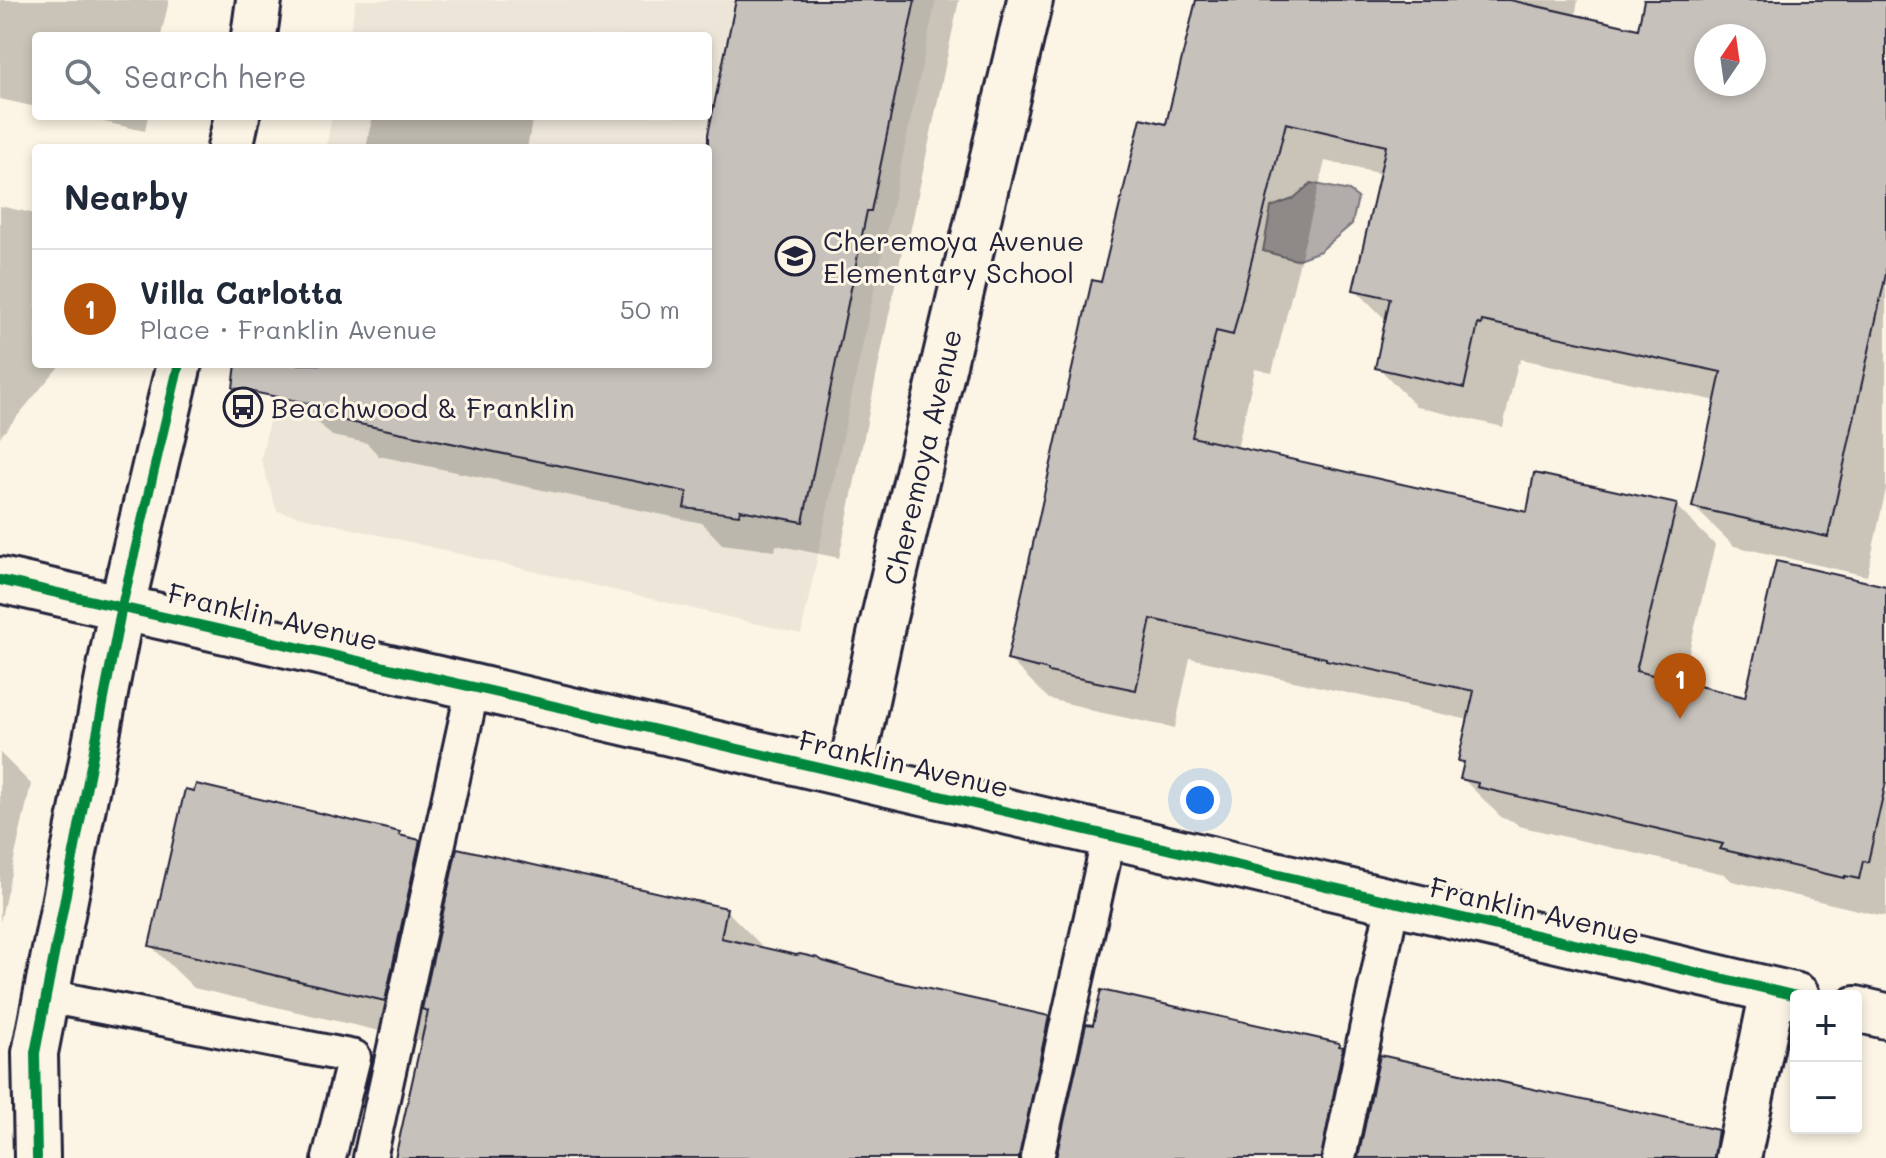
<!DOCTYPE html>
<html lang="en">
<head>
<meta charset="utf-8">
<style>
  body { margin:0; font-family:Mali,sans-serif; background:#f2f2f3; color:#1f2937 }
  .controls { position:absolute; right:24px; bottom:24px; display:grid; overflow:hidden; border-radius:8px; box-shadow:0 4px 12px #0003 }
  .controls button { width:72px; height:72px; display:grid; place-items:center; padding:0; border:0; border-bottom:2px solid #e0e1e3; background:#fff; color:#1f2937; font:40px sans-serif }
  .compass { position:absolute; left:1694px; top:24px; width:72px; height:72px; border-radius:50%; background:#fff; box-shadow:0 4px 12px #0003; rotate:13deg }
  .you { position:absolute; left:1200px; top:800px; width:28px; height:28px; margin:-20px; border:6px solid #fff; border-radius:50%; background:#1a73e8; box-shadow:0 0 0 12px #1a73e833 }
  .badge { display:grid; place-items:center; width:52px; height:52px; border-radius:50%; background:#b45309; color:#fff; font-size:26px; font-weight:700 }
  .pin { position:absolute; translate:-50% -66px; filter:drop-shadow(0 2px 4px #0008) }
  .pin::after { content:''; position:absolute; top:42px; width:28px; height:24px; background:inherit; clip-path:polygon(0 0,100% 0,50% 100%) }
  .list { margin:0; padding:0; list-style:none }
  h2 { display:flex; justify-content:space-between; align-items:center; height:104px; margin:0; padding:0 32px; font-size:34px }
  h2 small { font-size:26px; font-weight:400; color:#747a83 }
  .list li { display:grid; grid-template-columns:52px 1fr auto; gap:24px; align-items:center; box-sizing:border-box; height:120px; padding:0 32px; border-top:2px solid #e0e1e3 }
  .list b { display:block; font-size:30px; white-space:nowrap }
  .list p { margin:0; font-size:26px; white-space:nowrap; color:#747a83 }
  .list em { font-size:26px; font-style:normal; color:#747a83 }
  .icon { flex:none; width:44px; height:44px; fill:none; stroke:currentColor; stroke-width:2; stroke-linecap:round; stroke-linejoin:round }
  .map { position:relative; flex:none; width:1886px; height:1158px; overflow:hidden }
  .search { position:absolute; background:#fff; box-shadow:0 4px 12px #0003; left:32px; top:32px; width:680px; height:88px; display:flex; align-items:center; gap:20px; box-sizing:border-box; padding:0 28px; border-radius:8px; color:#747a83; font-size:30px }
  .panel { position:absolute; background:#fff; box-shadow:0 4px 12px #0003; left:32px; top:144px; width:680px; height:224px; border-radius:8px }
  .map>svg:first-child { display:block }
  .built { fill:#ece5d8 }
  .water { fill:#b2adab; stroke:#78757e; stroke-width:2 }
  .shadow { fill:#0003; fill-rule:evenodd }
  .building { fill:#c6c1bb; stroke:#22223b; stroke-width:2; fill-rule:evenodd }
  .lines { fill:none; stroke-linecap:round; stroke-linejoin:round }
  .lane-casing { stroke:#22223b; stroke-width:38 }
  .street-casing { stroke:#22223b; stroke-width:50 }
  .secondary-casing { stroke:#22223b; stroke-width:50 }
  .lane { stroke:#fcf5e5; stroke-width:32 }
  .street { stroke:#fcf5e5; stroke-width:44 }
  .secondary { stroke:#fcf5e5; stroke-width:44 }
  .cycleway-casing { stroke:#fcf5e5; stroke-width:15 }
  .cycleway { stroke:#00873e; stroke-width:10 }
  .labels { text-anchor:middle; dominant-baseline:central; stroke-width:6; stroke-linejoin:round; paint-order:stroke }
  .poi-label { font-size:28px; fill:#22223b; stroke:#fcf5e5; text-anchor:start }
  .street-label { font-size:28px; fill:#22223b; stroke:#fcf5e5 }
</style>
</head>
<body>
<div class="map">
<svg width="1886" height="1158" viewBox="0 0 1886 1158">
  <rect width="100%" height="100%" fill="#fcf5e5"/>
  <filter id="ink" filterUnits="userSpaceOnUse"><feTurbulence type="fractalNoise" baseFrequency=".0125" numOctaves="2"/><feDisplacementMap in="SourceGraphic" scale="16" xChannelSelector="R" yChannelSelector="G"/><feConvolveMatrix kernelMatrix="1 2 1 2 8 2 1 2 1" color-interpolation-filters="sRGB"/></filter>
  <g filter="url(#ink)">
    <path class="built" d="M356,0h580l-135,634 -524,-123 -16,-52 20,-95h427v-216h-382l6,-32h376v-80h-359z"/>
    <path class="water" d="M1311,183l38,8 9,7 -6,26 -32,27 -24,9 -33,-9 8,-44 22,-8z"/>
    <path class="shadow" d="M0,0h169l-8,36h-125v71l-36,-8z
      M738,0h221l-52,247 -4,-1 -64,312 -63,-13 -1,6 -53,-7 -20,-21 -323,-67 -12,-13 -35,-7 -36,-36 7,-36h405v-216h-7l2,-7 5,1z
      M1198,0h380l-3,17 64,14 7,-31h240v489l-19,87 -133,-30 -40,-39 23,-106 -196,-42 -1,4h-2l-15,64 -86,-20 -39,-40 9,-46 -32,-32 27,-115 -57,-13 -53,212 -17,-4 -18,80 291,66 148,-9 39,39 -34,139 65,15 140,-111v326l-2,2 -152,-35 -8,-7 -205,-48 -6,-5 -11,-3 -40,-40 3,-13 -5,-5 9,-40 -279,-62 -15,70 -86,-18 -2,-2 -38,-9 -40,-40 93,-374 66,-159zM1706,36h48v48h-48z
      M77,116h71l-3,15z
      M373,116h160l-6,32h-161z
      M0,206l36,8v150h25l-61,73z
      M0,753l31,31 -31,138z
      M399,834l5,5 15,3 34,34 273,34 40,40 122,32 160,36 34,33 256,-6 38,38 324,75h-1303l26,-117 -229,-53 -43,-42z"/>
    <path class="building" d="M736,0h179l-44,211h-4l-64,311 -63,-12 -1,5 -55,-7 3,-16 -347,-72 2,-10 -109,-22 3,-24h472v-230z
      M1196,0h314l128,29 6,-29h242v274l-58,263 -136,-30 29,-135 -239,-51 -1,4 -3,-1 -14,64 -89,-20 15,-70 -37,-8 33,-144 -100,-23 -53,212 -17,-4 -24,106 335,75 7,-39 143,31 -41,167 109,26 31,-136 110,25v196l-18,80 -5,-1 -4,18 -14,-3 -1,2 -124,-29 3,-5 -246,-57 1,-4 -18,-4 4,-17 -6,-1 16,-70 -148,-31v-2l-175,-39 -15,71 -88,-18v-2l-41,-10 85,-380 9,2 40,-164 25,6zM1706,36h48v48h-48z
      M196,784l204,48 -1,3 21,5 -35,161 -236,-55 36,-157 9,2z
      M457,848l270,60 -6,30 75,17 4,-1 18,4 5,3 66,19 160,36 -30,142h-624l33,-147 -6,-2z
      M1101,990l238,53v3l4,1 -22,111h-265l30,-134 7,1z
      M1380,1055l338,75 -4,28h-356z"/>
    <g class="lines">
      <defs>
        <path id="lane" d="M47,996l307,61 -25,101
          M370,1158l103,-471
          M1037,1158l72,-322
          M1339,1158l54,-256"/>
        <path id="street" d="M850,775l32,-149 148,-626
          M37,1158l-2,-105 87,-447
          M1738,1158l35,-167"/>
        <path id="secondary" d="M254,36l5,-36
          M230,148l7,-32
          M0,580l473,107 1324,309
          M122,606l57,-242
          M1856,1009l30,7"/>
      </defs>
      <use href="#lane" class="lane-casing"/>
      <use href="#street" class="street-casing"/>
      <use href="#secondary" class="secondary-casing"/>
      <use href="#lane" class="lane"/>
      <use href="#street" class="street"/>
      <use href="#secondary" class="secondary"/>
      <defs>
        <path id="cycleway" d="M0,580l473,107 1324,309
          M37,1158l-2,-105 87,-447 57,-242"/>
      </defs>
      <use href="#cycleway" class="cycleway-casing"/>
      <use href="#cycleway" class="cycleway"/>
    </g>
  </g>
  <defs>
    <symbol id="school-ring" viewBox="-11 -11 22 22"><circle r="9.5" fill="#fcf5e5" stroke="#22223b" stroke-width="1.5"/><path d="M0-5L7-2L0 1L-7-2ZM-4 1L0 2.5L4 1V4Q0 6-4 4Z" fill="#22223b"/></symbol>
    <symbol id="bus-ring" viewBox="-11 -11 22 22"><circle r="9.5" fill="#fcf5e5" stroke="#22223b" stroke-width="1.5"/><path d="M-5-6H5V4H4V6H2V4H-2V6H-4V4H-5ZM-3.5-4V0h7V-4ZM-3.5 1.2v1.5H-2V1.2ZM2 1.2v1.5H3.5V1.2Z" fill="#22223b"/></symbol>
  </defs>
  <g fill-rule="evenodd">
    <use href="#school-ring" x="773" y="234" width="44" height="44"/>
    <use href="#bus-ring" x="221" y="385" width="44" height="44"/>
  </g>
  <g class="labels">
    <g class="poi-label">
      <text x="823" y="240">Cheremoya Avenue<tspan x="823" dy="32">Elementary School</tspan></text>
      <text x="271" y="407">Beachwood &amp; Franklin</text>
    </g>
    <g class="street-label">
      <text transform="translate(922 457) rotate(-77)">Cheremoya Avenue</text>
      <text transform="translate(273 616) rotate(13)">Franklin Avenue</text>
      <text transform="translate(904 763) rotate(13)">Franklin Avenue</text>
      <text transform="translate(1535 910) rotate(13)">Franklin Avenue</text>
    </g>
  </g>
</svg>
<div class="controls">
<button>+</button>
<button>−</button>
</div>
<svg class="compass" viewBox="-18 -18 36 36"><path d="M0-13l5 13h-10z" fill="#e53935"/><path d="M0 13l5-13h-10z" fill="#747a83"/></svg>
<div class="you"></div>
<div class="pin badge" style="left:1680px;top:719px">1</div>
<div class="search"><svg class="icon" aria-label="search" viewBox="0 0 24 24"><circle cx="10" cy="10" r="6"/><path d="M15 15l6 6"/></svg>Search here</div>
<section class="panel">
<h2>Nearby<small></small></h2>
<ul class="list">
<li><span class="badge">1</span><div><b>Villa Carlotta</b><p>Place · Franklin Avenue</p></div><em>50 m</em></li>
</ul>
</section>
</div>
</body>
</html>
